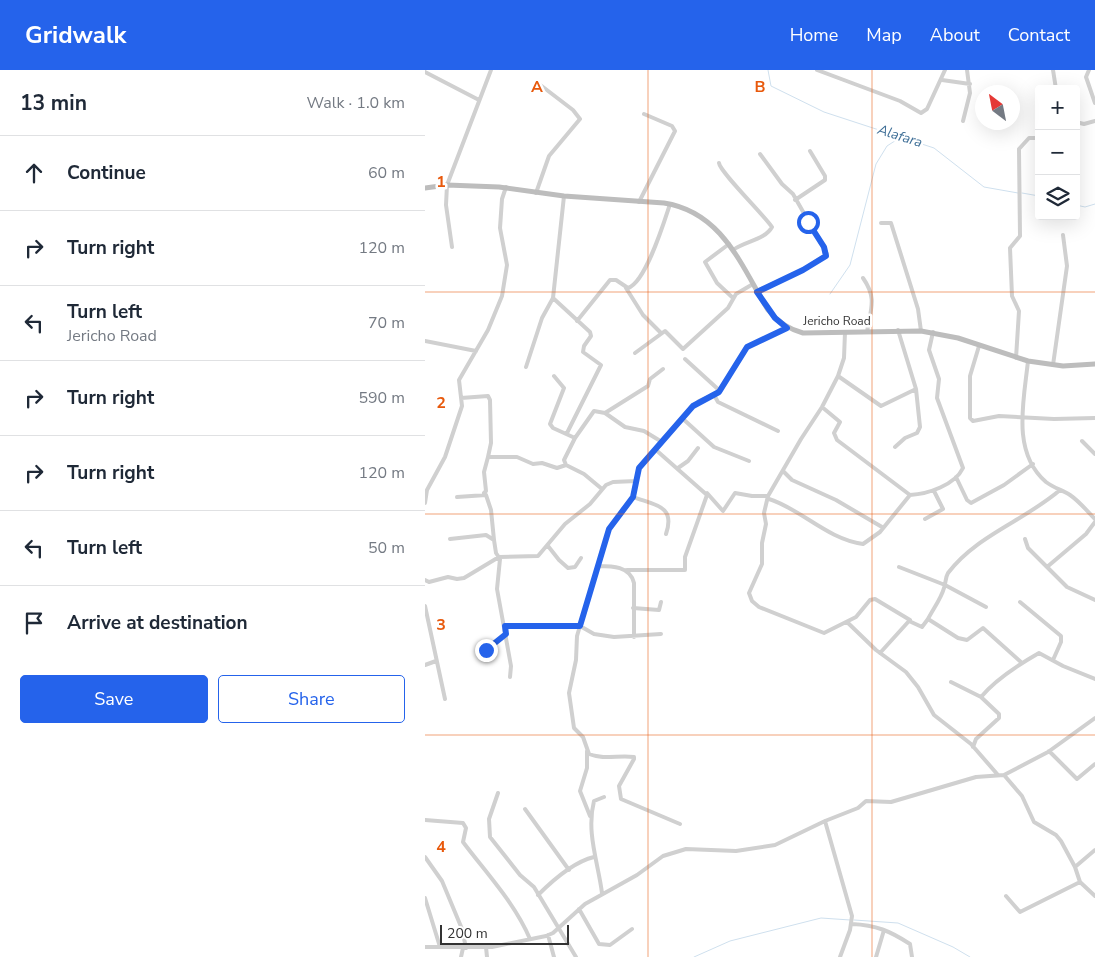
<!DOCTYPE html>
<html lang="en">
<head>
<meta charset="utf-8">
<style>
  body { margin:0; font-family:"Nunito Sans",sans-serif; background:#f6f6f7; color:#1f2937 }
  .controls { position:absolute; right:15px; top:15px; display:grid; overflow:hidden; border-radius:5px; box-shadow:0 5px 20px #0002 }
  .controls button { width:45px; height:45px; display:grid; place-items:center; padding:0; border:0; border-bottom:1px solid #e0e1e3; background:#fff; color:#1f2937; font:25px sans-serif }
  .compass { position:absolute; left:550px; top:15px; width:45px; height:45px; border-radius:50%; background:#fff; box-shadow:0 5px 20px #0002; rotate:328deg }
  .scale { position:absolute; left:15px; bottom:12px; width:129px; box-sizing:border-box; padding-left:5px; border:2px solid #333; border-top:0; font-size:14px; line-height:18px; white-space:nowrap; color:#333; -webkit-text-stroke:4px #fff; paint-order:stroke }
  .stop { position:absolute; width:15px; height:15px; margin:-11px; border:4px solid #2563eb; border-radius:50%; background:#fff }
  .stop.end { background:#2563eb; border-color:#fff; box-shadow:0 1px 5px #0008 }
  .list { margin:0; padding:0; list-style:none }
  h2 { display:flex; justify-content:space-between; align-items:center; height:65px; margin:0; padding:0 20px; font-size:21px }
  h2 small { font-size:16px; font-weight:400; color:#747a83 }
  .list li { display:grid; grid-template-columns:32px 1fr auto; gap:15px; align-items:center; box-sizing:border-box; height:75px; padding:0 20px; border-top:1px solid #e0e1e3 }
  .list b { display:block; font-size:19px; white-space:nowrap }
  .list p { margin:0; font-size:16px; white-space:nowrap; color:#747a83 }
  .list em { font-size:16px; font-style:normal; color:#747a83 }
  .actions { display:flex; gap:10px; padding:15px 20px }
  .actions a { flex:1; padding:11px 0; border:1px solid #2563eb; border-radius:5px; text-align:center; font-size:18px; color:#2563eb }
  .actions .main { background:#2563eb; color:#fff }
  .icon { flex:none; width:28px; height:28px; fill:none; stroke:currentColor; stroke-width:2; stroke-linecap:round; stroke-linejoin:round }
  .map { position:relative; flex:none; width:670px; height:887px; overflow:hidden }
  header { display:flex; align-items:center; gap:30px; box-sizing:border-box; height:70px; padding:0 25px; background:#2563eb; color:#fff }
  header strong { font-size:24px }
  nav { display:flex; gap:28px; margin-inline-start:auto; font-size:18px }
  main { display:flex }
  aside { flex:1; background:#fff }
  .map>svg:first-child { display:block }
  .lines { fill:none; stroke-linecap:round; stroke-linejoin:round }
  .stream { stroke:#cfe0ee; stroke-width:1 }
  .street { stroke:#d0d0d0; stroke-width:4 }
  .secondary { stroke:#bdbdbd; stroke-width:5 }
  .route { stroke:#2563eb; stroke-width:6 }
  .grid { fill:none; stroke:#e8590c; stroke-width:1; stroke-opacity:0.55 }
  .labels { text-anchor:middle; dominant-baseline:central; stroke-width:5; stroke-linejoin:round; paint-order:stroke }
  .street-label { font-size:12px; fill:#333; stroke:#fff }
  .water-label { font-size:14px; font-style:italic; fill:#3f6f97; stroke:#fff }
  .grid-label { font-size:16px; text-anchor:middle; font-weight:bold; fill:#e8590c; stroke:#fff; stroke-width:5; stroke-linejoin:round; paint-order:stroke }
</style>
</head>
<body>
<header>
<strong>Gridwalk</strong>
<nav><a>Home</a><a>Map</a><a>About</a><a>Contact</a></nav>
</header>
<main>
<aside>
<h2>13 min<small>Walk · 1.0 km</small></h2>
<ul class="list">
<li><svg class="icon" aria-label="ahead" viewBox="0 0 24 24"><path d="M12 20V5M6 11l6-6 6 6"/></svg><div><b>Continue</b></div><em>60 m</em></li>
<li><svg class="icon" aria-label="right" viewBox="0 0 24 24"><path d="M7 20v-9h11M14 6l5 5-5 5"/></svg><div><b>Turn right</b></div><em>120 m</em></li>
<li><svg class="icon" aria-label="left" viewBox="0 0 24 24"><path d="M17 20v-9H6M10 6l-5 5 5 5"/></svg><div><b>Turn left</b><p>Jericho Road</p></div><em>70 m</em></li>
<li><svg class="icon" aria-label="right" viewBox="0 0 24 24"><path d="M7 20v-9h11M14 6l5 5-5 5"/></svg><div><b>Turn right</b></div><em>590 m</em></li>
<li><svg class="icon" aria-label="right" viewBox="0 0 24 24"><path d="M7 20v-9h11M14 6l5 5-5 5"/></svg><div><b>Turn right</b></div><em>120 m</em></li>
<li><svg class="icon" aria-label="left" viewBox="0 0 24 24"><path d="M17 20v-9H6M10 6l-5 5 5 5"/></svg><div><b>Turn left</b></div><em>50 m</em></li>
<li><svg class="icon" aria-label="arrive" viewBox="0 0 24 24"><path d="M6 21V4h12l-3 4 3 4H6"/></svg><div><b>Arrive at destination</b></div></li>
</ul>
<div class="actions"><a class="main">Save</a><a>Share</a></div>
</aside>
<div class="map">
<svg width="670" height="887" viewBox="0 0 670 887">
  <rect width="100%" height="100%" fill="#fff"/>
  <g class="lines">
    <path class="stream" d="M343,0l3,16 53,26 110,36 50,39 34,6
      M597,123l17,3
      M651,135l9,2 10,-3
      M405,224l20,-29 26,-101 11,-18 14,-9
      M429,850l44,3 55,24 17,10
      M269,887l36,-16 91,-23 29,2"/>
    <path class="street" d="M392,0l83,31 21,12 6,-4 18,-39
      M628,0l3,19
      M664,0l-3,7 9,26
      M0,2l54,28
      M517,10l28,4
      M538,51l7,-28 -3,-23
      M651,52l8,2 11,-3
      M294,93c1,9 45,52 53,64 -7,13 -27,14 -39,23
      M111,123l13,-37 31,-37 -7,-9 -34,-26
      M370,130l30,-20v-4l-15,-25
      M214,132l36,-71 -3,-5 -28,-12
      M456,153h10l27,86 3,22
      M304,174l-24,18 12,21 16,15
      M27,177l-6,-42 1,-20 44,-115
      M438,208c14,20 8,30 4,54
      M201,218l17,27 18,18
      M332,221l46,-21 24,-16 -34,-60 -11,-10 -22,-30
      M128,228l37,34 1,4 -7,10 -1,6 18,13 -34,68
      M152,251l33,-41h6l12,8c18,-6 36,-66 42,-84
      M420,262l-1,26 -6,18 -16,31 -21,32 -33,57 -4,17 2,11 -4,19v21l-13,29 3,8 7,6 65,26 32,-16 14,-17 5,-1 35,21
      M0,271l51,10
      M554,276l-9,30v42l3,3 26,-5 55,3 41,-1
      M210,283l30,-22 18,18 45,-41 8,-14 17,-10
      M591,288l3,-47 -7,-15 -2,-48 10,-12 -1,-87 10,-11h10
      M260,289l35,32
      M603,291c-4,39 -17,91 18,121 8,6 16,8 24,13 9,6 17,16 25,24
      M628,295l14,-99 -4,-31
      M101,297l16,-49 11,-20 11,-102
      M129,306l10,12 -14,36 3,4 22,10 -11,22 2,5
      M413,306l43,30 35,-17
      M289,325l4,7 60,29
      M36,328l27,-2 2,4 1,43 -3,14
      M180,343l43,-27 2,-7 13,-10
      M257,348l32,29 35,14
      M150,368l19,-27 11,2 20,14 19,4 18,11
      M657,371l13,13
      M470,377l10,-9 12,-5 3,-6 -4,-38 -18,-59
      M253,398l10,-7 10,-13
      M358,401l9,9 44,20 46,27
      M531,407l11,23 4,3 33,-18 29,-21
      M59,423l2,-2 -2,-19 4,-15h29l16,7 9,-1 15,5 9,-3 18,9 18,15
      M282,423l16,18 12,-18 17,3h16
      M485,425c18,-1 45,-10 53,-27l-26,-70 2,-19 -10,-29 4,-18
      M32,427l29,-2 5,15 3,30
      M208,427c21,8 43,8 33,37
      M344,429c32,10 58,40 94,45l17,-12 30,-37 -73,-55 -3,-7 6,-11 -18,-15
      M0,433l2,-13 18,-33 17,-51 -3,-26 29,-50 14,-34 5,-31 -7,-37 2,-29 4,-12
      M500,449l18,-10 -9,-18
      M25,469l36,-4 8,5 2,13 4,6 -3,30 14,77 -1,11
      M600,469l3,9 39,39 28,13
      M123,476l11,14 9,8 7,-1 6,-9
      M173,496c14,0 32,0 36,17v54
      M474,497l46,18 41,22
      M622,497l39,-33 9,-12
      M202,500h58v-13l22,-62 -51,-45
      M0,510l4,2 19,-5 9,2 7,-1 35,-21 39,-1 27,-32 25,-20 16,-19 7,-3 23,-1
      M595,532l41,34v6l-8,18
      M0,536l20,93
      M208,538l26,2 2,-8
      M503,549c5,-10 13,-20 16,-31 2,-5 1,-10 4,-15 29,-38 76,-52 112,-83
      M422,552l29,28 30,22 12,15 16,28 37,29 27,31
      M80,556h75l14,8 20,3 47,-3
      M61,580l20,-16
      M455,583l29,-32 13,6 6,-8 30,19 9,2 16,-12 39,35
      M0,595l11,-4
      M526,612l30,15 18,17v4l-23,21 -3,8
      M556,627c15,-18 37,-32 58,-44l24,13 32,13
      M162,681v17l-7,23 10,25
      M624,681l28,28 18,-15
      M579,705l18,21 12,26 22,13 5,6 14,26 5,15 15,14
      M73,723l-9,26 1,18 30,38 14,12 42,70
      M100,739l44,61
      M0,750l38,3 3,5 -3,14c24,32 51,60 67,97
      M400,751l27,95 -2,14 -10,27
      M255,754l-59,-25 -2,-13 15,-27v-2c-16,-2 -30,3 -45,-3l-6,-17 -9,-9 -5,-35 7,-33 1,-24 32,-107 24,-32 6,-29 43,-50 17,-17 20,-9 28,-45 40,-19
      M0,787l17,24 20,48 4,19
      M650,797l20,-17
      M177,823c-4,-31 -16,-61 -8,-92l10,-4
      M113,825c15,-15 35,-33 56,-38
      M581,826l14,16 60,-30
      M0,828l15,49
      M154,839l20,35 11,1 22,-16
      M427,854c24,1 38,7 58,20l2,13
      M123,865l6,22
      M0,877h67l54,-11 7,-3 32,-29 52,-29 26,-19 23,-7 50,2 39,-6 50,-24 33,-13 8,-7 25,1 85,-25 28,-2 44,-23 47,-34
      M61,877l1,10
      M36,887l2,-9
      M451,887l8,-27"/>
    <path class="secondary" d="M0,118l22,-3 52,2 65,9 100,7c58,9 77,62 104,107 10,12 20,19 35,23l118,-2 37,7 70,23 35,5 32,-2"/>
  </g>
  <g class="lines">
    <path class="route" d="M61,580l20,-16 -1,-8h75l29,-97 24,-32 6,-29 54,-62 26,-14 28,-45 40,-19 -12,-10 -18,-26 46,-22 23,-14 -2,-9 -16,-25"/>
  </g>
  <path class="grid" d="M223,0v887M447,0v887M0,222h670M0,444h670M0,665h670"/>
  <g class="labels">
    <g class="street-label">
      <text x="412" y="251">Jericho Road</text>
    </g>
    <g class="water-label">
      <text transform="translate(475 66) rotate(18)">Alafara</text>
    </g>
  </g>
  <g class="grid-label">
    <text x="112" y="22">A</text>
    <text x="335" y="22">B</text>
    <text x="16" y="117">1</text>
    <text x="16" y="338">2</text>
    <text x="16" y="560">3</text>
    <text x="16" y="782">4</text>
  </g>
</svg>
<div class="controls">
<button>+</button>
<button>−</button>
<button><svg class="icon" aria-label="layers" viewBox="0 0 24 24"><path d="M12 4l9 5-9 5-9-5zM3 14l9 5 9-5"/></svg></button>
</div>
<svg class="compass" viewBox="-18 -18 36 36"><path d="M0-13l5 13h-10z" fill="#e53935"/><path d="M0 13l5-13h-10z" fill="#747a83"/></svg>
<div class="scale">200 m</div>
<div class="stop" style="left:383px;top:152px"></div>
<div class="stop end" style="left:61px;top:580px"></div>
</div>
</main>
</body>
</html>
